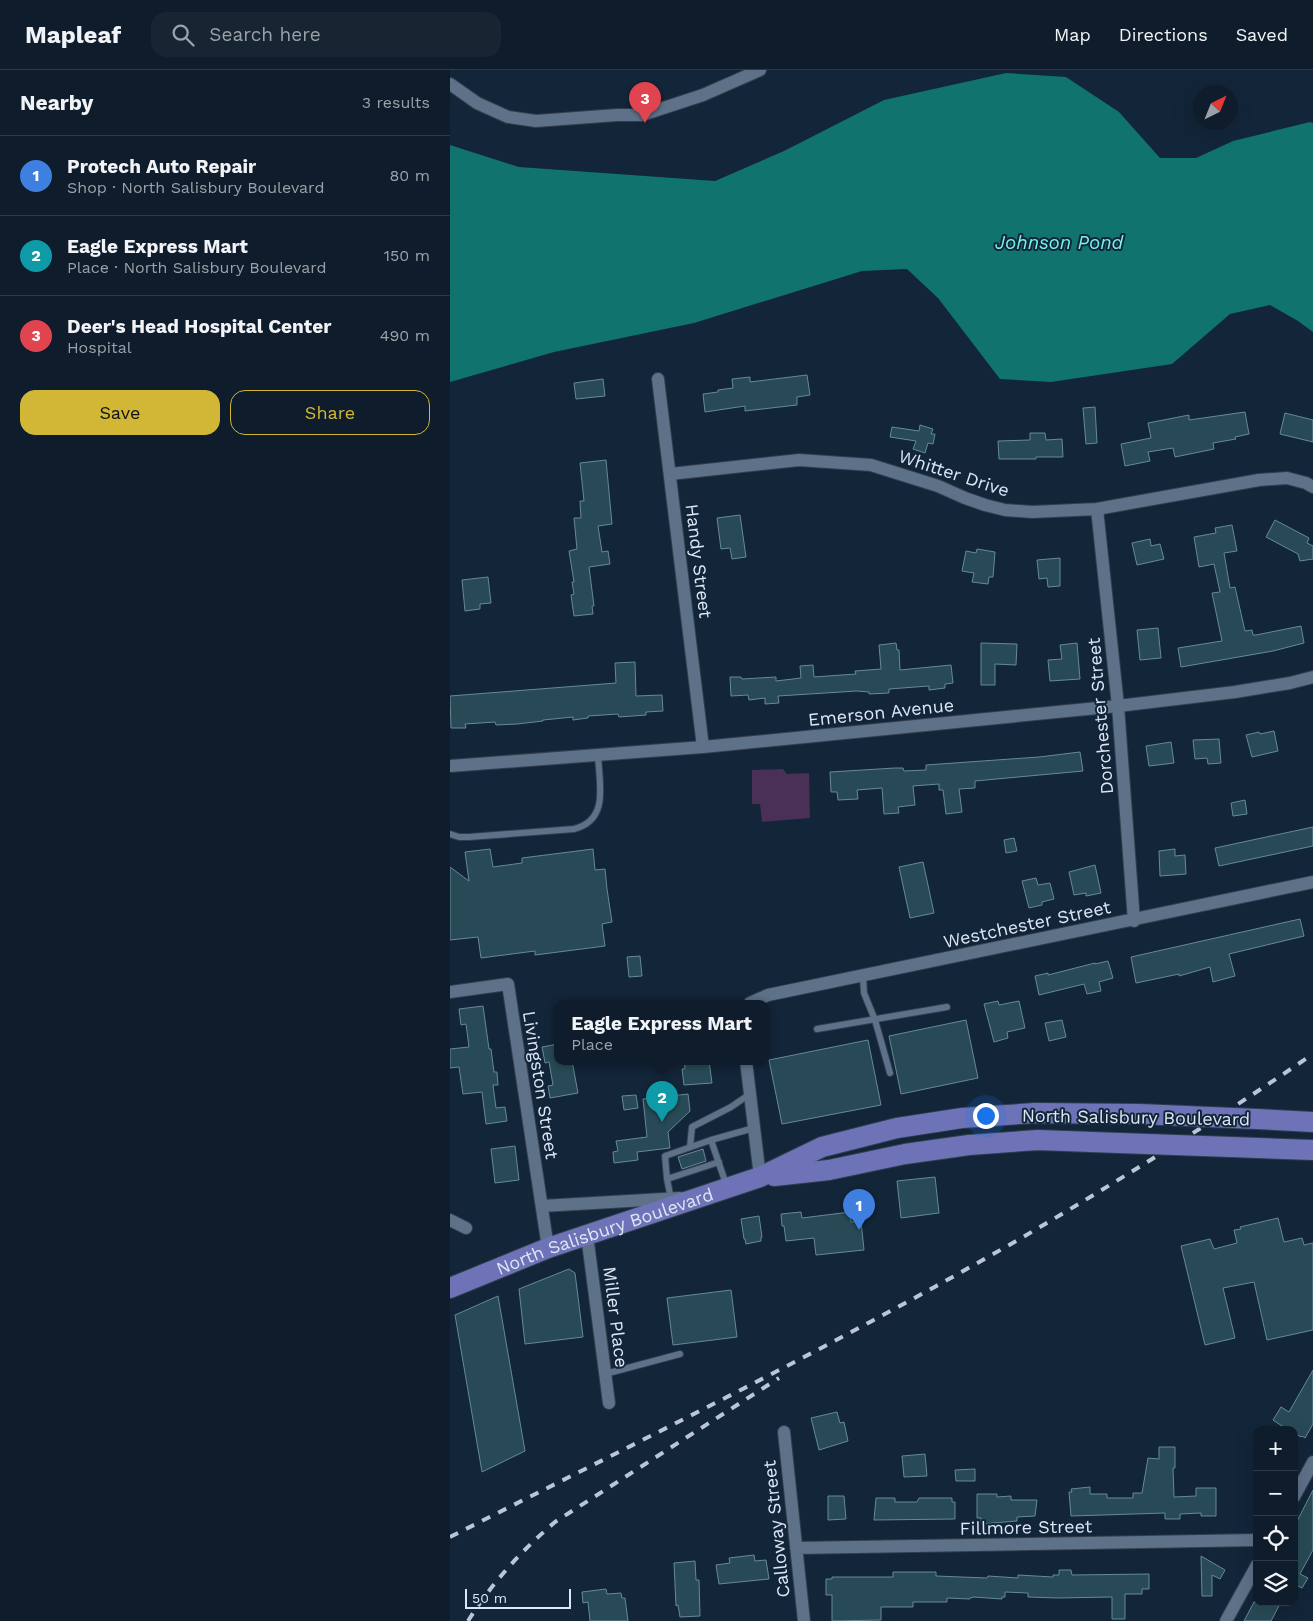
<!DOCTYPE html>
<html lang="en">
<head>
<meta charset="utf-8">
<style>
  body { margin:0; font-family:"Work Sans",sans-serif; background:#172533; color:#f1f3f6 }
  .controls { position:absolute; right:15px; bottom:15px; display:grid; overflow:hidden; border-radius:10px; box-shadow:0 5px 20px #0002 }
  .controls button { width:45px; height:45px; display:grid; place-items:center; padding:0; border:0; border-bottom:1px solid #2e3a47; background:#0e1c2b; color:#f1f3f6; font:25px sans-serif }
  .compass { position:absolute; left:743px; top:15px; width:45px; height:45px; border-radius:50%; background:#0e1c2b; box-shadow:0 5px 20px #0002; rotate:43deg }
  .scale { position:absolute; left:15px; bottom:12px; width:106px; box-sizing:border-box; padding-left:5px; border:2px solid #dce7f5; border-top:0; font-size:14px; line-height:18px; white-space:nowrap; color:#dce7f5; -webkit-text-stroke:4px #132539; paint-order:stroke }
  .you { position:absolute; left:535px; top:1045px; width:18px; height:18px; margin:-12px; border:4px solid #fff; border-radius:50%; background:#1a73e8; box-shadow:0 0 0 8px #1a73e833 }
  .badge { display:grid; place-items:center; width:32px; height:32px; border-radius:50%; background:#d2b736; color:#fff; font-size:16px; font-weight:700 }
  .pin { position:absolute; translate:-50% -41px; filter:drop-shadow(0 1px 2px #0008) }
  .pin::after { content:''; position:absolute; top:26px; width:18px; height:15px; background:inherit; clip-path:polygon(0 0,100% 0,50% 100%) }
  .popup { position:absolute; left:104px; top:930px; width:215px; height:65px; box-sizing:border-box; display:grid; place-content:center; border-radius:10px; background:#0e1c2b; filter:drop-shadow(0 1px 4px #0005); font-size:16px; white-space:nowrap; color:#9ba1a9 }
  .popup b { font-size:19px; color:#f1f3f6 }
  .popup::after { content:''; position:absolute; left:50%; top:100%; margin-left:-10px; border:10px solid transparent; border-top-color:#0e1c2b }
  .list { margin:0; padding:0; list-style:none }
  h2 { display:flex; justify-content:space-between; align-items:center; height:65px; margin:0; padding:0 20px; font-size:21px }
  h2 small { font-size:16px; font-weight:400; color:#9ba1a9 }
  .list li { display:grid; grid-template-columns:32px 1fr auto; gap:15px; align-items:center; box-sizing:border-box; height:80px; padding:0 20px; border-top:1px solid #2e3a47 }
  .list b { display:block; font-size:19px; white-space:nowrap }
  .list p { margin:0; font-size:16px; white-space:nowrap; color:#9ba1a9 }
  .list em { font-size:16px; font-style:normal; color:#9ba1a9 }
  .actions { display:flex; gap:10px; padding:15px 20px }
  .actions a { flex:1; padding:11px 0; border:1px solid #d2b736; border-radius:15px; text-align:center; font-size:18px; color:#d2b736 }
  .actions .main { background:#d2b736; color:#111 }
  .icon { flex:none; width:28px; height:28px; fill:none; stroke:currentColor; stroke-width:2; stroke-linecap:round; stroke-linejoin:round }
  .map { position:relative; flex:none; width:863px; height:1551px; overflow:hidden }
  header { display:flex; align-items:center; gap:30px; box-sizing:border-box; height:70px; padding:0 25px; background:#0e1c2b; border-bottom:1px solid #2e3a47 }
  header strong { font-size:24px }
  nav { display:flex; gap:28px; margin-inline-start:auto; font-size:18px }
  .search { width:350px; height:45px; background:#172533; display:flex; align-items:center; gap:12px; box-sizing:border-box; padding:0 18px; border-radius:15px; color:#9ba1a9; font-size:19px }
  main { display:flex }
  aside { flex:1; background:#0e1c2b }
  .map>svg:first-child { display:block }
  .green { fill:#4a2f57 }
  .water { fill:#10736e }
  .building { fill:#284a56; stroke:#658a96 }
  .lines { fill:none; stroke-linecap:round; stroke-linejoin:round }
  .service-casing { stroke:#313e4f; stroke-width:8 }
  .minor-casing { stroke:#313e4f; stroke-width:14 }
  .primary-casing { stroke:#313e4f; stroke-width:22 }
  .service { stroke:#5d7189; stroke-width:6 }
  .minor { stroke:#5d7189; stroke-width:12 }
  .primary { stroke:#6e73b8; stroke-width:20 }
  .rail { stroke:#bac6d5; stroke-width:4; stroke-dasharray:9 9; stroke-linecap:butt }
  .primary-bridge-casing { stroke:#313e4f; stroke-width:22; stroke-linecap:butt }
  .primary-bridge { stroke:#6e73b8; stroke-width:20 }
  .labels { text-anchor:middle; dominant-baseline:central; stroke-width:4; stroke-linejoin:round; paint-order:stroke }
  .street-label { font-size:18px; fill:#dce7f5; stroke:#132539 }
  .water-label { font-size:19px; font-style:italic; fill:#76f3ec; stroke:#132539 }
</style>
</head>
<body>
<header>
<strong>Mapleaf</strong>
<div class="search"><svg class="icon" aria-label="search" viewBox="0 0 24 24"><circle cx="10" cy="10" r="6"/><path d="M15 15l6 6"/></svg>Search here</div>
<nav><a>Map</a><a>Directions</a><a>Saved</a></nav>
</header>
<main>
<aside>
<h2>Nearby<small>3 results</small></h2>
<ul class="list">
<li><span class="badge" style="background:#3f7fe0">1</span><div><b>Protech Auto Repair</b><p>Shop · North Salisbury Boulevard</p></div><em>80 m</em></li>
<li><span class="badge" style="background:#0f9aa8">2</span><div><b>Eagle Express Mart</b><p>Place · North Salisbury Boulevard</p></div><em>150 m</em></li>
<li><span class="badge" style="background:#e0444e">3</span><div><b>Deer's Head Hospital Center</b><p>Hospital</p></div><em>490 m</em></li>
</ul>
<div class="actions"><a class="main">Save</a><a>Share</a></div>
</aside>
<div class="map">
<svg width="863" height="1551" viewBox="0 0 863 1551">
  <rect width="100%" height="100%" fill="#132539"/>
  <path class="green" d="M333,699l4,5 22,-1 1,45 -48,4 -2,-18h-8v-34z"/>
  <path class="water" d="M556,3l60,4 53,35 41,46h36l37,-17 77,-19 3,1v209l-15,-11 -28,-16 -40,9 -58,50 -121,18 -51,-3 -62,-81 -31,-29 -45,2 -168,52 -140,29 -104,30v-237l69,22 196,14 69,-30 100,-51z"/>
  <path class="building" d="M357,305l3,20 -13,2v8l-52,6v-5l-40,6 -2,-18 15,-2v-2l15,-2 -1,-9 18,-2v5z
    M153,309l2,17 -29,3 -2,-16z
    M645,337l2,36 -11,1 -3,-36z
    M795,342l4,22 -14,3 1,2 -23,4 1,6 -39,8 -2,-9 -25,4 2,9 -25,5 -4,-22 30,-6 -3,-15 41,-8v5z
    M835,343l28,7v22l-33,-8z
    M470,355l13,4 -2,5h4l-2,10 -5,-1 -3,10 -12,-4 3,-8 -26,-4 2,-10 27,4z
    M580,363h15l1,7 16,-1 1,18h-27v2h-37l-1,-18 32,-1z
    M156,390l6,64 -14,2 4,26 6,-1 2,13 -21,3 5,39h-2l1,8 -19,2 -3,-21 3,-1 -2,-12h2l-5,-31 8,-2 -3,-31h7l-1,-17h4l-4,-38z
    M290,445l6,42 -14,2 -2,-11 -9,1 -4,-31z
    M825,450l34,18 -2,5 6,3v13l-13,2 -2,-7 -32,-17z
    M782,455l5,26 -13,2 6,35 5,-1 10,44 7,-1 1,5h3l45,-9 3,17 -31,8 -92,16 -3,-19 44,-7 -10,-48 8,-1 -6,-28 -15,3 -5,-30 22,-4 -1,-5z
    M700,469l1,7 9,-2 4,15 -27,6 -5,-22z
    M527,479l18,3 -2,25h-4l-1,7 -16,-2 2,-9 -12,-2 4,-20 10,2z
    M610,488v28l-12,1 -1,-9 -8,1 -2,-19z
    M38,507l3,26 -11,1v5l-15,2 -3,-31z
    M708,558l3,30 -21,2 -3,-30z
    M446,573l1,7h2l1,20 51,-5 2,18 -8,1v4l-16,2v-4l-40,3v4l-20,1v-2l-12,-1 -79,5 1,7 -14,1v-6l-16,2 -1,-5 -17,1 -1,-19h11l1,2 34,-2v4l25,-3 -1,-12 13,-1 1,12 42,-3 -1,-3 26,-2 -2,-24z
    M531,573l36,1 -1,21 -21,-1v21h-14z
    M627,573l3,36 -30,2 -2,-21 14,-1 -2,-14z
    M185,592l1,34 26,-1 1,16 -17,1v3l-27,2 -1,-3 -30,2v2l-15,2v-3l-30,3v1l-26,3 -21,1 -1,-3 -30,2 1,4h-15l-1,-32 166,-13 -1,-20z
    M824,661l4,20 -26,6 -6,-22 13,-3 1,2z
    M769,669l2,24 -13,1 -1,-6 -12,1 -2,-19z
    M721,672l3,21 -25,3 -3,-20z
    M630,682l3,19 -108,10v7l-16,1 3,23 -16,2 -3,-24h-4v-6l-26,2 2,19 -17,2 1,6 -15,1 -2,-26 -25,2 1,9 -20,1 -1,-8h-6l-1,-20 65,-4h8l1,3 22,-1v-5l113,-8z
    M795,730l2,14 -14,2 -2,-13z
    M863,757v19l-94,20 -4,-18z
    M564,768l3,13 -11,2 -2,-13z
    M40,779l3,18 29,-4v-5l71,-9 2,21 10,-1 2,20 5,33 -10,2 3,22 -70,9v-4l-54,7 -3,-21 -28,3v-73l19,14 -4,-29z
    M725,779v7l10,-1 1,19 -26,2 -1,-25z
    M473,792l11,51 -24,5 -11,-51z
    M645,795l6,28 -15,3v-3l-12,2 -5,-23z
    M586,808l2,7 12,-2 4,16 -12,3v3l-13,3 -7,-27z
    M850,849l4,17 -75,18 6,22 -22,6 -3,-15 -31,9v-2l-43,9 -5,-26z
    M190,886l2,20 -13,1 -2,-20z
    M658,891l5,17 -14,4 2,9 -14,3 -3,-10 -45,11 -4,-19 13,-3v2l47,-12v1z
    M548,931l1,4 20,-4 6,27 -18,4 1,6 -14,4 -10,-38z
    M33,936l6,43h2l3,23h3l1,13h-5l3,23 9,-1 2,14 -21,3 -4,-32 -19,2 -4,-27 -9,1v-19l19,-2 -3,-23 -5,1 -2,-16z
    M516,950l12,58 -77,16 -12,-58z
    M612,950l4,17 -17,4 -4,-18z
    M418,970l13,65 -99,19 -13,-64z
    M108,974v17h14l6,32 -28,5 -2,-12 5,-1 -4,-23 -4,1 -3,-16z
    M234,991h25l3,22 -28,2 -2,-16h3z
    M238,1024l2,17 -22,21 2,16 -33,4 1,8 -24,3 -1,-11 5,-1 -2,-10 31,-4 -4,-38z
    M186,1025l2,13 -14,2 -2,-14z
    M65,1076l4,34 -24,3 -4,-34z
    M253,1079l3,12 -24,8 -4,-12z
    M485,1107l4,36 -38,5 -4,-37z
    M351,1142l1,6 48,-6 1,10 10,-1 3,29 -48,5 -2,-17 -28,3 -2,-15h-2l-1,-12z
    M309,1146l3,21h-1v4l-15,3 -1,-5h-1l-3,-20z
    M828,1148l6,24 18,-4 2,7 9,-2v87l-46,10 -13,-58 -31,6 12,50 -30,7 -24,-99 29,-7 4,10 23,-6 -3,-13 7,-1 -1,-2z
    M119,1199l6,4 8,64 -58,7 -6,-55z
    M281,1220l6,47 -64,8 -6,-47z
    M48,1226l27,155 -43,21 -27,-157z
    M863,1300v54l-8,14 -3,-2 -1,1 -7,-4v-3h-6l-15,-10 8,-13 8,5z
    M387,1342l3,11 4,-1 4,19 -29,9 -8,-32z
    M709,1377h16v21h-2l1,29 22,-1v-8h20v28h-15v-3l-21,1v5h-15v-6l-94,3 -2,-24h3l-1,-3 19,-2v7h17v4h26v-5h9l6,-35 11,1z
    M475,1384l2,22 -23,1 -2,-21z
    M525,1399v12h-19l-1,-11z
    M863,1420v60l-13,24 8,4 -6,10 -8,-4v-57z
    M527,1424h20v3l14,-1v4h26l-2,16 -18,1v4l-36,3v-6h-4z
    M378,1426h16l2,23 -18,1z
    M426,1428h19v4h22l2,-4h33v4h3v17l-81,1z
    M304,1485l1,6 11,-1 3,19 -50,5 -3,-19 14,-2 -1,-5z
    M751,1486l24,14 -5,9 -8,-4v21h-10z
    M245,1491l1,19h3l1,36 -20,1 -2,-12 -2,1 -2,-43z
    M609,1500h12l1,5 77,-1v15h-7v5h-17v25h-13v-22l-54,1 -30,-1v-4l-23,-1v5h-3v2l-28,-2 -4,1v1l-23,-1v4h-34v5h-32v13l-49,1v-26h-6v-16h6v-2h61v-5h43v4l51,2 1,-2 30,2v-3l35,2v-2h6z
    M156,1519l1,5 14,-1 1,5h3l3,23h-38l-2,-19 -5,1 -1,-11z
    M804,1532h27l-10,19h-27z"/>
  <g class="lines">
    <defs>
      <path id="service" d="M0,764l9,3h10l105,-8c36,-9 25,-46 24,-74
        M413,906l1,17 11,27 15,53
        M367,959l130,-22
        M261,1070l43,-12
        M240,1077l2,-20 39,-20 19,-13
        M217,1109l52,-17
        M221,1129l-4,-20 -2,-23 46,-16 16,47
        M155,1304l75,-20"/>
      <path id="minor" d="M0,14l27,19 31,14 28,4 81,-6h25l61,-20 57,-25
        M208,309l45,368
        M220,404l129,-14 72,5 67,21 27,12 20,7 20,5 27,2 65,-3 162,-29 28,-2 19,5 7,4
        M647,439l21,197 16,215
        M0,696l253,-19 415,-41 117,-14 55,-9 23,-6
        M0,922l58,-8 40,264
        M300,933l18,-8 545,-113
        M296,991l14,116
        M92,1136l138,-8
        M0,1150l16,8
        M137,1165l22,168
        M334,1362l20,189
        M844,1427l19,-35
        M346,1478l461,-8
        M776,1551l31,-56"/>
      <g id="primary">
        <path d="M807,1049l56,3"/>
        <path d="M781,1077l82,3"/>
        <path d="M324,1106l55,-6 76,-16 64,-9 69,-5 81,3"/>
        <path id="s1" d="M0,1218l98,-40 212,-71 62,-30 75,-19 65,-10 73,-5 104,1"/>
      </g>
    </defs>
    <use href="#service" class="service-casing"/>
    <use href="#minor" class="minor-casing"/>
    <use href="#primary" class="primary-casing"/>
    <use href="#service" class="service"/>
    <use href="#minor" class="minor"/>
    <use href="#primary" class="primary"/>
    <path class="rail" d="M0,1467c192,-97 386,-192 573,-300 99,-58 196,-119 290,-183
      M18,1551c24,-38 53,-70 87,-99l224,-144"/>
    <defs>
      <path id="primary-bridge" d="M689,1044l118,5
        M669,1073l112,4"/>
    </defs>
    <use href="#primary-bridge" class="primary-bridge-casing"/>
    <use href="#primary-bridge" class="primary-bridge"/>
  </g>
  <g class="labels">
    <g class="street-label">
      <text transform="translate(504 403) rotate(18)">Whitter Drive</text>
      <text transform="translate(249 491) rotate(83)">Handy Street</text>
      <text transform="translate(431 642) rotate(-6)">Emerson Avenue</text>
      <text transform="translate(650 646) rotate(-95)">Dorchester Street</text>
      <text transform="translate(577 854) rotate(-12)">Westchester Street</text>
      <text transform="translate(91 1015) rotate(81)">Livingston Street</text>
      <text transform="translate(686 1047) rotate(1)">North Salisbury Boulevard</text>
      <text stroke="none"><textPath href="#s1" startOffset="165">North Salisbury Boulevard</textPath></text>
      <text transform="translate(166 1247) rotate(83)">Miller Place</text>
      <text transform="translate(576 1457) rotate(-1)">Fillmore Street</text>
      <text transform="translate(326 1459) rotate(-96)">Calloway Street</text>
    </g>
    <g class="water-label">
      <text x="609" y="172">Johnson Pond</text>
    </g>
  </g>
</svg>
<div class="controls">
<button>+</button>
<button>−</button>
<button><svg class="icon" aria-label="locate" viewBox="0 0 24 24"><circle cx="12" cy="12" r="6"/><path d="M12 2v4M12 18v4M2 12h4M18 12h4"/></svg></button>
<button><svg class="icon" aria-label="layers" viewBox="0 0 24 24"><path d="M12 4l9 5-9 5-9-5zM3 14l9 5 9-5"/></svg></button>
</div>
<svg class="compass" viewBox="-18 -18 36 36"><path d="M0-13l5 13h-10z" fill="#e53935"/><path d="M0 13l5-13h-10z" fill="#9ba1a9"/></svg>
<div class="scale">50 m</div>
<div class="you"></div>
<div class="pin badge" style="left:409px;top:1160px;background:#3f7fe0">1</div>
<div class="pin badge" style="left:212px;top:1052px;background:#0f9aa8">2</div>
<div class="popup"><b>Eagle Express Mart</b>Place</div>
<div class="pin badge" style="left:195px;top:53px;background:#e0444e">3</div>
</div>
</main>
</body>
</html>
